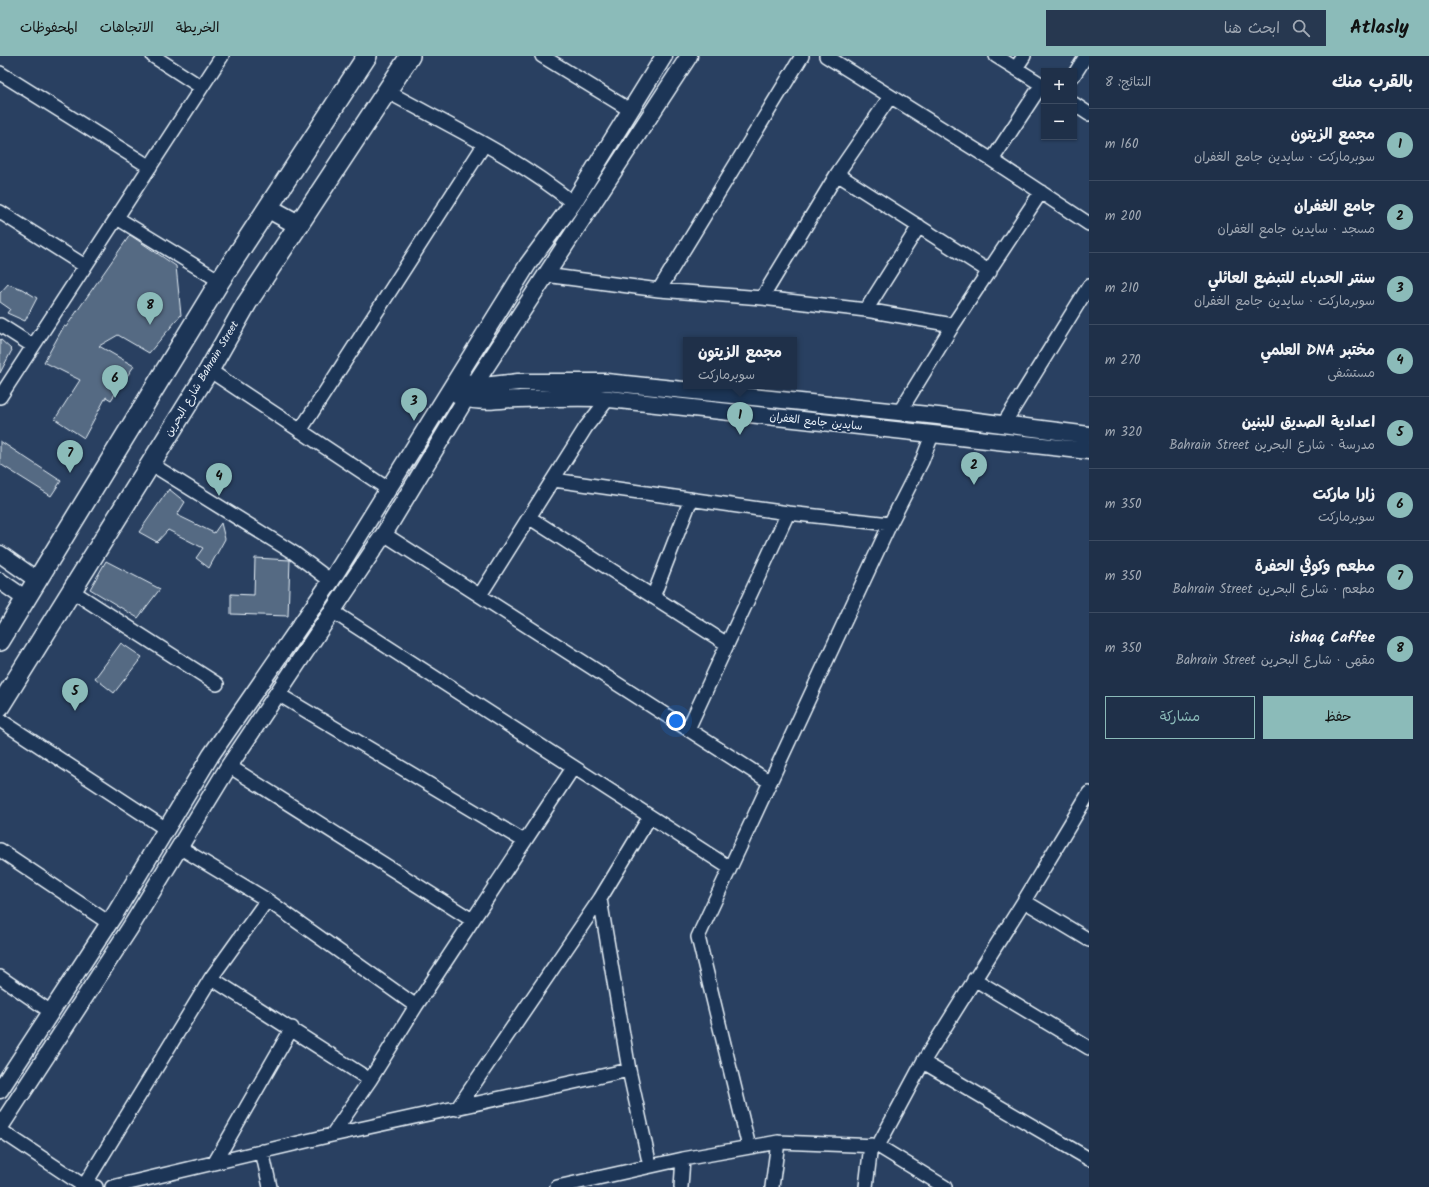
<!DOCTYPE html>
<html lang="ar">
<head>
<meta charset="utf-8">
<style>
  body { margin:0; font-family:Kalam,"Playpen Sans Arabic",sans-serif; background:#273850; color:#f1f3f6; direction:rtl }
  .controls { position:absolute; right:12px; top:12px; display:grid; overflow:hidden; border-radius:0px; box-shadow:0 1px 3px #0004 }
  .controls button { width:36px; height:36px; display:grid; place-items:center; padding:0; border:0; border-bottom:1px solid #3c4b61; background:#1f3049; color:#f1f3f6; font:20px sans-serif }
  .you { position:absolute; left:676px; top:665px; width:14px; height:14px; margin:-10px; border:3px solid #fff; border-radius:50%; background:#1a73e8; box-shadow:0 0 0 6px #1a73e833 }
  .badge { display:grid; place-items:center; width:26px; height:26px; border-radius:50%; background:#8bbbb9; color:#111; font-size:13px; font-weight:700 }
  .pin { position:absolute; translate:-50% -33px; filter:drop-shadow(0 1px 2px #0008) }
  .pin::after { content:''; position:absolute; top:21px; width:14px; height:12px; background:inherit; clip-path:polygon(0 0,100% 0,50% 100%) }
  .popup { position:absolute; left:683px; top:281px; width:114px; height:52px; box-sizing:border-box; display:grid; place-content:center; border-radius:0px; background:#1f3049; filter:drop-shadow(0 1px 3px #0005); font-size:13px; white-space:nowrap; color:#a1a9b4 }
  .popup b { font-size:15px; color:#f1f3f6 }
  .popup::after { content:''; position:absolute; left:50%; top:100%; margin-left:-8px; border:8px solid transparent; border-top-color:#1f3049 }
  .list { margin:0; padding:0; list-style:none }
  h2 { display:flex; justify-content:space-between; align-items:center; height:52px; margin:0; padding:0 16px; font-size:17px }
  h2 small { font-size:13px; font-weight:400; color:#a1a9b4 }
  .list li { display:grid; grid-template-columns:26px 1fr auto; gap:12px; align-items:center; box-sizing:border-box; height:72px; padding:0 16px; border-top:1px solid #3c4b61 }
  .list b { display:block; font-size:15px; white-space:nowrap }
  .list p { margin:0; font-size:13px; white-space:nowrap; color:#a1a9b4 }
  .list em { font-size:13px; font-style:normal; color:#a1a9b4 }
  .actions { display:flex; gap:8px; padding:12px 16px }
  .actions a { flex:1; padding:9px 0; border:1px solid #8bbbb9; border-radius:0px; text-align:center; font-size:14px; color:#8bbbb9 }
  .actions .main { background:#8bbbb9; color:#111 }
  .icon { flex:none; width:22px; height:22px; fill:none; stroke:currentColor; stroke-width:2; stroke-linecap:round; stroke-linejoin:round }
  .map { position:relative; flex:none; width:1089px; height:1131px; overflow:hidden; direction:ltr }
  header { display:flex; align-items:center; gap:24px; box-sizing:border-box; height:56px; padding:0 20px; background:#8bbbb9; color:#111 }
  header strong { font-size:19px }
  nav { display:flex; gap:22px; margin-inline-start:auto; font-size:14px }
  .search { width:280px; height:36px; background:#273850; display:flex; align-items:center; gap:10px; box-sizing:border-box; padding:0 14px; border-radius:0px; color:#a1a9b4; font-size:15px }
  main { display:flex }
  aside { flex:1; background:#1f3049 }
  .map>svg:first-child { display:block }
  .building { fill:#556a83; stroke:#e8f1f8 }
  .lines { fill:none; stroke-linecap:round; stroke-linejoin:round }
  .minor-casing { stroke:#e8f1f8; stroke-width:16 }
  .tertiary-casing { stroke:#e8f1f8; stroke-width:19 }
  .secondary-casing { stroke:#e8f1f8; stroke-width:22 }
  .minor { stroke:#1d3557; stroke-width:13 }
  .tertiary { stroke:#1d3557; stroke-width:16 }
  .secondary { stroke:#1d3557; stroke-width:19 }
  .labels { text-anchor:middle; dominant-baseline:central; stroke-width:4; stroke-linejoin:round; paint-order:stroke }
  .street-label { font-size:11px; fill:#e8f1f8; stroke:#1d3557 }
</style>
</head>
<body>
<header>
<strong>Atlasly</strong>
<div class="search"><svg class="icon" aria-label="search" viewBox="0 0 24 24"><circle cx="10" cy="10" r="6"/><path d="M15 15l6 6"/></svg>ابحث هنا</div>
<nav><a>الخريطة</a><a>الاتجاهات</a><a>المحفوظات</a></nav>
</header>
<main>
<aside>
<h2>بالقرب منك<small>النتائج: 8</small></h2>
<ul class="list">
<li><span class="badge">1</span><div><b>مجمع الزيتون</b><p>سوبرماركت · سايدين جامع الغفران</p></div><em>160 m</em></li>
<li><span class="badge">2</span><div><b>جامع الغفران</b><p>مسجد · سايدين جامع الغفران</p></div><em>200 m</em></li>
<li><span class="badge">3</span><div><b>سنتر الحدباء للتبضع العائلي</b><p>سوبرماركت · سايدين جامع الغفران</p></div><em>210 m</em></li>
<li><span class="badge">4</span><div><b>مختبر DNA العلمي</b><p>مستشفى</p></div><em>270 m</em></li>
<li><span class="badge">5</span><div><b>اعدادية الصديق للبنين</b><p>مدرسة · شارع البحرين Bahrain Street</p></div><em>320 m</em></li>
<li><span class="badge">6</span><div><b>زارا ماركت</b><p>سوبرماركت</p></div><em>350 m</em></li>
<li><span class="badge">7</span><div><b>مطعم وكوفي الحفرة</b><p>مطعم · شارع البحرين Bahrain Street</p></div><em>350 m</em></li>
<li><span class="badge">8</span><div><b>ishaq Caffee</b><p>مقهى · شارع البحرين Bahrain Street</p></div><em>350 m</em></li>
</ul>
<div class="actions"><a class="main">حفظ</a><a>مشاركة</a></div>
</aside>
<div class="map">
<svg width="1089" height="1131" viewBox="0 0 1089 1131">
  <rect width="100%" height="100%" fill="#294061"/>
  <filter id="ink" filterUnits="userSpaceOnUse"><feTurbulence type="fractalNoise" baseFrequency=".025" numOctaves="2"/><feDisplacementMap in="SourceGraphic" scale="8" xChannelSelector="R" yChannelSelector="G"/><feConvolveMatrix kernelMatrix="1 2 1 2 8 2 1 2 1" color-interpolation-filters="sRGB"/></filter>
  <g filter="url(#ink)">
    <path class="building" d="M130,179l46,31 5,49 -32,38 -31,-18 -19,11 35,20 -23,34 -5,-3 -22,41 -29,-19 25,-39 -36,-18 20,-36 2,1z
      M8,228l14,5 15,9 -12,23 -18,-8 3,-4 -10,-7v-9z
      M0,283l12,11 -12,23z
      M0,385l61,40 -10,15 -51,-32z
      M169,433l16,13 -8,13 37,18 7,-10 4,16 -16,29 -13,-10 7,-10 -35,-18 -11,12 -18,-10z
      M255,502l35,2 -2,56 -57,-2v-20l23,1z
      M106,505l54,28 -22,29 -48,-29z
      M121,587l21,14 -28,36 -19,-15z"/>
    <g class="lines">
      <defs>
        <path id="minor" d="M153,0l48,31
          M542,0l88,54
          M826,0l166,104 97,64
          M996,0l48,30
          M1016,12l8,-12
          M0,17l150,94
          M1074,19l12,-19
          M388,36c62,34 130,66 185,111
          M1074,48l15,10
          M992,104l50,-76
          M837,118l153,98
          M0,156l85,54
          M117,162l103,63
          M545,219l114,15 103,8 104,12 87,15
          M659,234l143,-234
          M762,242l75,-124 53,-77
          M866,254l53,-84
          M0,269l33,21
          M209,314l179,119
          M0,341l222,-341
          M899,357l54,-88 88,-133
          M1003,369l86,-139
          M300,375l184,-286
          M151,408l143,89 37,28
          M554,424l234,33 102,11
          M530,462l197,126
          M384,478l386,248
          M72,535l145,93
          M480,539l106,-168 22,-28
          M653,541l38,-98
          M332,555l398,257
          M278,638l246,147
          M0,664l166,109
          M688,673l100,-216
          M229,710l243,154
          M179,791l88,53 149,106
          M0,794l109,73
          M600,843l29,171 21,96
          M1024,845l65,39
          M0,921l51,35
          M211,922l159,102
          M974,923l115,69
          M923,1006l166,97
          M457,1053l143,-210 49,-81
          M0,1074l84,56 12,1
          M332,1079l38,-55 46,-74 157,-238
          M878,1090l45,-84 101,-161 65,-108
          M749,1091l-51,-210 192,-413 32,-63 10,-26
          M262,1095l8,36
          M215,1106l77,-134
          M84,1130l127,-208 56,-78
          M112,1131l220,-52 297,-65
          M557,1131l126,-28 95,-17 100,4 67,41
          M681,1131l2,-28
          M772,1131l6,-45
          M866,1131l5,-42"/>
        <path id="tertiary" d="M466,326l17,4 35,-4h88l332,34 151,19
          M458,339c20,10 39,4 61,4 27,-1 54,-2 81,-1l489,53
          M0,498l37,26
          M0,525l26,18
          M0,1034l113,-173 98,-162 120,-174 197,-317 45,-61 91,-147
          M0,1071l130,-199 99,-162 155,-232 90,-149 215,-329"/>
        <path id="secondary" d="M268,152l31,17
          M0,585l220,-360 147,-225
          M0,650l209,-336 38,-67 163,-247"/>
      </defs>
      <use href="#minor" class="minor-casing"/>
      <use href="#tertiary" class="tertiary-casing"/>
      <use href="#secondary" class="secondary-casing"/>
      <use href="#minor" class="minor"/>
      <use href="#tertiary" class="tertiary"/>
      <use href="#secondary" class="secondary"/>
    </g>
  </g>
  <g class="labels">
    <g class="street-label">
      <text transform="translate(202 323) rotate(-59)">شارع البحرين Bahrain Street</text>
      <text transform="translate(816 366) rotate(6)">سايدين جامع الغفران</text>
    </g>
  </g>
</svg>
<div class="controls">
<button>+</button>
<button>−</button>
</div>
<div class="you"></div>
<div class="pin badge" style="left:740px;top:379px">1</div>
<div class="popup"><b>مجمع الزيتون</b>سوبرماركت</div>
<div class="pin badge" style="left:974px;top:429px">2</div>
<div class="pin badge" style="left:414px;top:365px">3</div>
<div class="pin badge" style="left:219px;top:440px">4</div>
<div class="pin badge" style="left:75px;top:655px">5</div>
<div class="pin badge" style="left:115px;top:342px">6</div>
<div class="pin badge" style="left:70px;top:417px">7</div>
<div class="pin badge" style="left:150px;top:269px">8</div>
</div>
</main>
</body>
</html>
